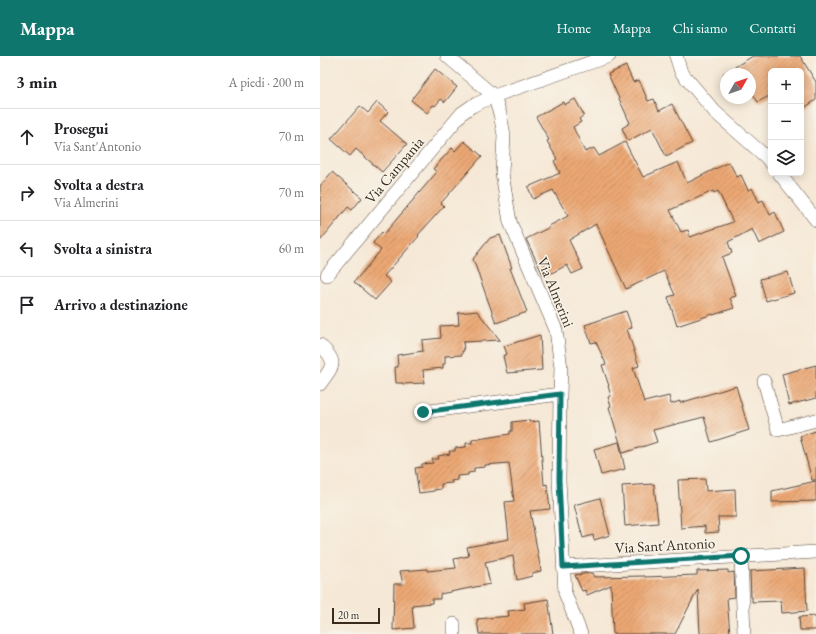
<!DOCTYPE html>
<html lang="it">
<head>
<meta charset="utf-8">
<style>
  body { margin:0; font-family:"EB Garamond",serif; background:#f2f2f2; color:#202124 }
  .controls { position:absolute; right:12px; top:12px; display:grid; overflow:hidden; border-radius:6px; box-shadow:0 2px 10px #0003 }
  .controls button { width:36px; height:36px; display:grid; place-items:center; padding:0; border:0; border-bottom:1px solid #e0e0e0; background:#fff; color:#202124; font:20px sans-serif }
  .compass { position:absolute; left:400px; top:12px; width:36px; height:36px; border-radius:50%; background:#fff; box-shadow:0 2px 10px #0003; rotate:50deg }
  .scale { position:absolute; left:12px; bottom:10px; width:48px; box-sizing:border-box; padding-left:4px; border:2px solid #3b2a1e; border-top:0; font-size:11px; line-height:14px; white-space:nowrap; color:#3b2a1e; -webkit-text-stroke:3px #f7f3e8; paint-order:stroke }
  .stop { position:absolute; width:12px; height:12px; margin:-9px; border:3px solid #0f766e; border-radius:50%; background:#fff }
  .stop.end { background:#0f766e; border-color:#fff; box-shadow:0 1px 4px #0008 }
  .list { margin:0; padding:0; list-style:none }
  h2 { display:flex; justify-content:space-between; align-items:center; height:52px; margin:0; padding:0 16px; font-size:17px }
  h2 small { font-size:13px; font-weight:400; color:#757577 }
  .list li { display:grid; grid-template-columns:26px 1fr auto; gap:12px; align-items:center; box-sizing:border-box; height:56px; padding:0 16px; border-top:1px solid #e0e0e0 }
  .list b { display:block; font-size:15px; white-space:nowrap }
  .list p { margin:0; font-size:13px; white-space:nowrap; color:#757577 }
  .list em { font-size:13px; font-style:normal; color:#757577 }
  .icon { flex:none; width:22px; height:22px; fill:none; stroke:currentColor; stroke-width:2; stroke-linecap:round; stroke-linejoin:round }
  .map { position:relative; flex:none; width:496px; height:578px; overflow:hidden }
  header { display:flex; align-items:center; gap:24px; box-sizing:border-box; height:56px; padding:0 20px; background:#0f766e; color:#fff }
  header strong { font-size:19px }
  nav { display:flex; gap:22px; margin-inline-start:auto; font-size:14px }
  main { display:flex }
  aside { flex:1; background:#fff }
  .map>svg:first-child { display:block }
  .building { fill:url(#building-hatch); fill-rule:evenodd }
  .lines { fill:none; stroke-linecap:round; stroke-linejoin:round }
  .minor-casing { stroke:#57463a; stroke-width:14 }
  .minor { stroke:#fff; stroke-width:13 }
  .route { stroke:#0f766e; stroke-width:5 }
  .labels { text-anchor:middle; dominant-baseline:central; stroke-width:3; stroke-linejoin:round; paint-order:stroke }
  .street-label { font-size:15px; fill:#3b2a1e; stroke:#f7f3e8 }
</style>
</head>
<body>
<header>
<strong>Mappa</strong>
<nav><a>Home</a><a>Mappa</a><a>Chi siamo</a><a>Contatti</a></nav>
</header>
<main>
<aside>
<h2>3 min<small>A piedi · 200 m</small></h2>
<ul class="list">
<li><svg class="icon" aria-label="ahead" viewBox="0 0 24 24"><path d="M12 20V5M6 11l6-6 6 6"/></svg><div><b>Prosegui</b><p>Via Sant'Antonio</p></div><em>70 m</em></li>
<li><svg class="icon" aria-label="right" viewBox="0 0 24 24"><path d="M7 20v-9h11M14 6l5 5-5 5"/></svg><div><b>Svolta a destra</b><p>Via Almerini</p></div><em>70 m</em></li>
<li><svg class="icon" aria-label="left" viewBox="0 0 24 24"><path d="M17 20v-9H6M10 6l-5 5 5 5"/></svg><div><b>Svolta a sinistra</b></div><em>60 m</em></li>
<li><svg class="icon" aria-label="arrive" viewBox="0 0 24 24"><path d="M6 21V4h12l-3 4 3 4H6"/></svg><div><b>Arrivo a destinazione</b></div></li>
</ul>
</aside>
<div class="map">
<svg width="496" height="578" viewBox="0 0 496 578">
  <defs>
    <pattern id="building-hatch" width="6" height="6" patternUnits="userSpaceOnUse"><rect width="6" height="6" fill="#eca875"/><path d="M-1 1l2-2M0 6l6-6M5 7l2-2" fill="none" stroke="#c0895f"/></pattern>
  </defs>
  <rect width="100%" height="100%" fill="#f7f3e8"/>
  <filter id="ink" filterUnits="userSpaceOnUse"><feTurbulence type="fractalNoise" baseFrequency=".025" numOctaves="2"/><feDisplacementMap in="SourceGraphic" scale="8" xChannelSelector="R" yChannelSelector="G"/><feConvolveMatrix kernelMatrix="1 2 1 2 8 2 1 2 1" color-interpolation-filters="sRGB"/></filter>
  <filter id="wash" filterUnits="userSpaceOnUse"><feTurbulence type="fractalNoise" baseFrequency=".012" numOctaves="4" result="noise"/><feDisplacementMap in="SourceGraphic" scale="16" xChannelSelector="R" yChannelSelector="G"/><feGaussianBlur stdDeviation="0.9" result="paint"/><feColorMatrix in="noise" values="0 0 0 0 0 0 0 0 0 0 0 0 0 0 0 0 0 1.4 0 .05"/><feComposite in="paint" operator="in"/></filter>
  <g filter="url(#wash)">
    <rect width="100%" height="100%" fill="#f6e8d6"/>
    <g id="blocks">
      <path class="building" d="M433,0h47l16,26v18l-15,10v-39h-30v24l-13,7 -8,-13v-15h-27z
        M306,10l7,16 6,-2 9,21 6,-2 5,12 13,-7 20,39 -26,13 -14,-28 -24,13 -6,-13 8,-5 -22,-49z
        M115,13l22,18 -12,15 -4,-3 -6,7 -2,-1 -6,8 -16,-13z
        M255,43l9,16 -5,4 2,3 -8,5 12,25 9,-4 5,8 26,-14 18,35 35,-15 9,21 42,-21 8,15 4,-2 7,15 4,-2 7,14 4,-2 7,15 5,-3 9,20 -25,12 -7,-15 -24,13 4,11 -10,4 14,39 -6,2 4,10 -21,7v-1l-36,12 -9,-29 7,-2 -11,-24 -38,18 -30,-65 -27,16 14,29 -11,5 -5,-9 -23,12 -18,-38 24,-12 -1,-1 19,-10 -15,-26 -20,9 -5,-12 32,-14 -6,-12 3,-2 -10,-18 2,-1 -13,-23 27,-15 1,3zM393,135l1,2 4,-2 15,31 -43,15 -2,-7 -7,2 -11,-22z
        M57,46l11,10 -8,9 27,23 -25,28 -26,-23 -6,7 -19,-17 29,-33 8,7z
        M144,85l18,15 -41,47 3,3 -26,29 1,1 -35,40 7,6 -16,18 -21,-18 27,-32 -8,-7 9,-11 2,2 53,-62 -4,-3 19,-21 3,3z
        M12,116l30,26 -10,12 -4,-3 -28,34v-55z
        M180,179l12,33h-2l17,44 -31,11 -23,-64 17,-21z
        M468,216l6,21 -28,8 -6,-22z
        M157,255l23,29 -37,2 1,9h-2v4l-17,1v8h-2v4l-20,2 1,13 -21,1v-1h-7l-1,-16h3l-1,-12 26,-4 -1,-11 19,-2 -1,-12 19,-1 -1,-12z
        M306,255l6,17 -5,1 12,37 -6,2 11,34 25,-6 2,8 9,-3v2l56,-17 13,44 -38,12 -7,-25 -51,13 4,12 -34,11 -14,-46 2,-1 -3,-9 3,-1 -3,-10h1l-7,-21 4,-1 -10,-22 -5,1 -6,-18z
        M220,279l2,35 -35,3 -4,-17 4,-2 -3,-8z
        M496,309v33l-27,7 -7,-31z
        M209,364v2l10,-1 5,64 3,-1 3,25 -20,2 11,60 -9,2v3l-15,4 -4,-24 -28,6 5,22 -50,10v5h-8v4l-20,2 2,23 -21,2 1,-46h9l-3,-13 27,-2v2l29,-3 -2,-9 15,-3 -2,-9 42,-8 -4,-37 9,-1 -5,-38 -24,2v2l-11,1v4l-6,1v2l-11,1v4l-6,1 1,2 -11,1v5l-7,1v1l-15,2 -4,-25 7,-1v-3l11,-1 -1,-4h7l-1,-3 12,-2 -1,-3h6v-3l11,-1v-4h6v-3l38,-6v-3h2v-9z
        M496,375v49h-4l-12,-44z
        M299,386l6,27 -24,6 -7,-26z
        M385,423l1,12 29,-2 1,28h-18l1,15 -14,1v-7l-24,2 -3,-48z
        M496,425v20l-44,1v-11z
        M334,428l4,39 -33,3 -3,-40z
        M280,442l10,37 -16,5 -1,-5 -10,3 -9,-33z
        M485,512l2,43 -25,2 -1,-12 -29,1v-5h-1l-1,-26z
        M408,514v3l6,-1 1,25 -8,1 3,36h-30l-2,-45 -23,45h-62l-2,-49 -24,10 -2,-5 -3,1 -7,-16 17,-2 2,4 51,-1v1l52,-2v-4z
        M228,543l5,35h-74l-2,-15 32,-3 -1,-5 17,-2 -1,-6z
        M495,560v14h-15l-1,-13z"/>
    </g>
  </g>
  <g filter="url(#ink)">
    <use href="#blocks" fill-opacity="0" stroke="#57463a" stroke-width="1"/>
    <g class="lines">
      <defs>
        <path id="minor" d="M127,0l47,40 6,18 4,21 -2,38 8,49 46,108 5,38 -1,26 -1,86 6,113 16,41
          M356,0l5,16 34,40 50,44 6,7
          M459,117l37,47
          M7,219l135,-162 10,-7 22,-10 115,-40
          M0,289c19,18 13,20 0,39
          M444,325l14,49 38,-10
          M103,356l137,-18
          M421,500l3,78
          M243,511l253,-15
          M134,568v10"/>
      </defs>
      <use href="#minor" class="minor-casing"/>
      <use href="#minor" class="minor"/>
    </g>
  </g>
  <g class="lines" filter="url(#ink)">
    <path class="route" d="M103,356l137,-18 -1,86 4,87 178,-11"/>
  </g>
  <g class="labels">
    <g class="street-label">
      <text transform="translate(74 114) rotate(-50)">Via Campania</text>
      <text transform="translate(236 236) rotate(68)">Via Almerini</text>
      <text transform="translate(345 489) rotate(-3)">Via Sant'Antonio</text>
    </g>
  </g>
</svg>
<div class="controls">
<button>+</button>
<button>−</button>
<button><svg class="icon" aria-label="layers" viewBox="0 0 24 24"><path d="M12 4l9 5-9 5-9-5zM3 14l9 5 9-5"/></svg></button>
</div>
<svg class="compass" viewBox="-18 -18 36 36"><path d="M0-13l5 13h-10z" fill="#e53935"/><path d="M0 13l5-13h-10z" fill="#757577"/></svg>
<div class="scale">20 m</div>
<div class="stop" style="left:421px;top:500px"></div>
<div class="stop end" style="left:103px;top:356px"></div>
</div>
</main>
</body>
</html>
